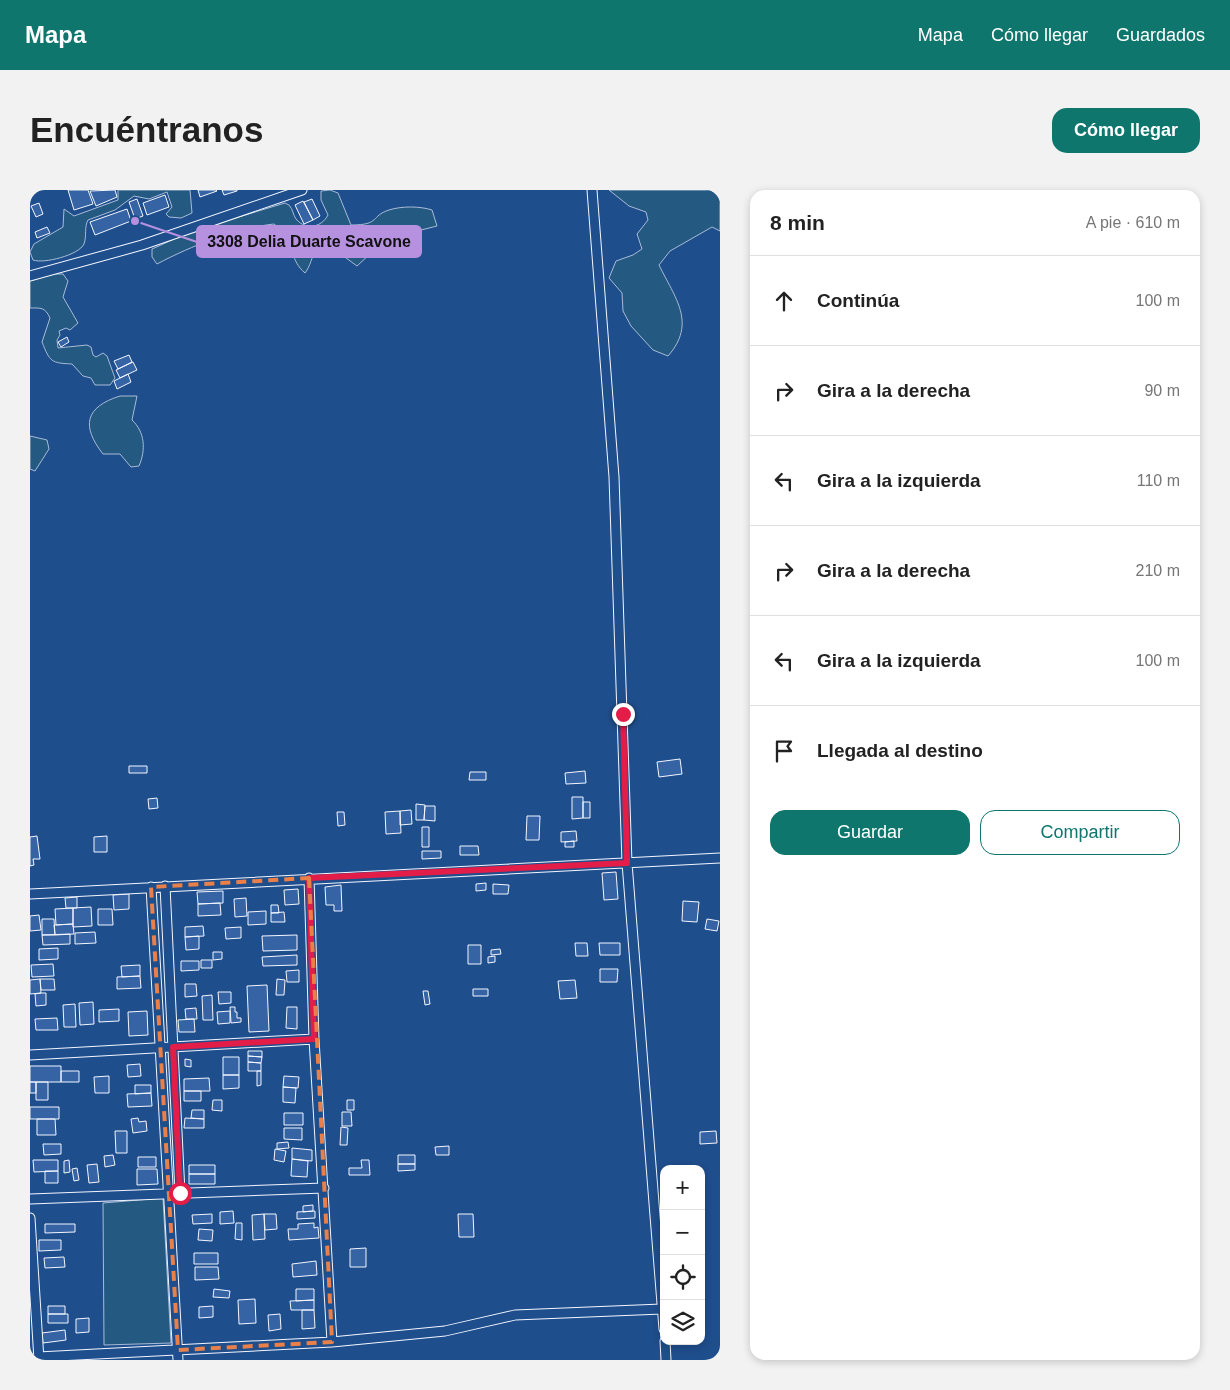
<!DOCTYPE html>
<html lang="es">
<head>
<meta charset="utf-8">
<style>
  body { margin:0; font-family:Helvetica,sans-serif; background:#f2f2f2; color:#222 }
  .controls { position:absolute; right:15px; bottom:15px; display:grid; overflow:hidden; border-radius:10px; box-shadow:0 2px 8px #0003 }
  .controls button { width:45px; height:45px; display:grid; place-items:center; padding:0; border:0; border-bottom:1px solid #e0e0e0; background:#fff; color:#222; font:25px sans-serif }
  .stop { position:absolute; width:15px; height:15px; margin:-11px; border:4px solid #e11d48; border-radius:50%; background:#fff }
  .stop.end { background:#e11d48; border-color:#fff; box-shadow:0 1px 5px #0008 }
  .list { margin:0; padding:0; list-style:none }
  h2 { display:flex; justify-content:space-between; align-items:center; height:65px; margin:0; padding:0 20px; font-size:21px }
  h2 small { font-size:16px; font-weight:400; color:#767676 }
  .list li { display:grid; grid-template-columns:32px 1fr auto; gap:15px; align-items:center; box-sizing:border-box; height:90px; padding:0 20px; border-top:1px solid #e0e0e0 }
  .list b { display:block; font-size:19px; white-space:nowrap }
  .list em { font-size:16px; font-style:normal; color:#767676 }
  .actions { display:flex; gap:10px; padding:15px 20px }
  .actions a { flex:1; padding:11px 0; border:1px solid #0f766e; border-radius:15px; text-align:center; font-size:18px; color:#0f766e }
  .actions .main { background:#0f766e; color:#fff }
  .icon { flex:none; width:28px; height:28px; fill:none; stroke:currentColor; stroke-width:2; stroke-linecap:round; stroke-linejoin:round }
  .map { position:relative; flex:none; width:690px; height:1170px; overflow:hidden; border-radius:15px }
  header { display:flex; align-items:center; gap:30px; box-sizing:border-box; height:70px; padding:0 25px; background:#0f766e; color:#fff }
  header strong { font-size:24px }
  nav { display:flex; gap:28px; margin-inline-start:auto; font-size:18px }
  .intro { display:flex; align-items:center; justify-content:space-between; box-sizing:border-box; height:120px; padding:0 30px }
  h1 { margin:0; font-size:35px }
  .button { padding:12px 22px; border-radius:15px; background:#0f766e; color:#fff; font-size:18px; font-weight:700 }
  main { display:flex; gap:30px; padding:0 30px }
  aside { flex:1; background:#fff; border-radius:15px; box-shadow:0 2px 8px #0003 }
  .map>svg:first-child { display:block }
  .green { fill:#245a82; stroke:#a8bbd7 }
  .building { fill:#3563a3; stroke:#f2f6ff }
  .lines { fill:none; stroke-linecap:round; stroke-linejoin:round }
  .street-casing { stroke:#f2f6ff; stroke-width:11 }
  .street { stroke:#1f4e8c; stroke-width:9 }
  .route { stroke:#e11d48; stroke-width:6 }
  .marked { fill:none; stroke:#ea8049; stroke-width:4; stroke-dasharray:10 6; stroke-linejoin:round }
  .leader { fill:none; stroke:#b691df; stroke-width:2 }
  .callout-dot { fill:#b691df; stroke:#1f4e8c; stroke-width:2 }
  .callout { fill:#b691df; stroke:#b691df; stroke-width:2 }
  .callout-label { font-size:16px; text-anchor:middle; font-weight:bold; fill:#111 }
</style>
</head>
<body>
<header>
<strong>Mapa</strong>
<nav><a>Mapa</a><a>Cómo llegar</a><a>Guardados</a></nav>
</header>
<div class="intro"><h1>Encuéntranos</h1><a class="button">Cómo llegar</a></div>
<main>
<div class="map">
<svg width="690" height="1170" viewBox="0 0 690 1170">
  <rect width="100%" height="100%" fill="#1f4e8c"/>
  <path class="green" d="M88,0h72l2,23 -11,5 -12,-1 -3,-3 6,-7 -5,-15 -18,7 -15,-3 -19,14 -27,10c-4,7 -1,16 -4,24 -5,11 -40,20 -51,16l-3,-8 4,-8 29,-17 1,-18 10,7 44,-16z
    M300,0l8,3 13,32c30,0 19,-9 38,-15 12,-4 31,-4 43,0l5,16 -59,15 -7,5 -1,8 -13,12 -26,-19 -15,3c-5,8 -5,15 -11,23 -15,-13 -11,-26 -19,-38 -3,-4 -8,-8 -12,-11 -38,4 -83,22 -117,40l-5,-7v-8l40,-18 93,-28 4,2c4,4 4,10 7,14 10,12 26,8 32,-4l-7,-15v-9z
    M579,0h111v41l-8,-4 -42,24 -11,14c16,33 38,58 9,91l-15,-6 -22,-24 -8,-15 -1,-18 -13,-15 7,-17 17,-6 9,-6 -5,-15 11,-14 -2,-8 -17,-6z
    M24,84h9l5,7 -5,16 15,26 -8,7 -4,-2 -7,3 1,4 -3,5 1,8 29,-3 4,2 2,8 3,2 7,-4 4,3 8,22 -5,7h-15l-4,-7 -8,-2 -11,-12c-21,-1 -22,-2 -30,-22l8,-24c-5,-11 -9,-10 -20,-10v-27z
    M90,206h17l-5,24c13,12 14,30 7,46l-8,1 -11,-13h-17c-22,-28 -18,-47 17,-58z
    M0,246l17,4 2,9 -14,22 -5,-2z
    M133,1008l8,145 -67,2 -1,-142z"/>
  <path class="building" d="M38,0h20l5,14 -19,6z
    M85,0l2,7 -21,9 -6,-15z
    M168,0h18l1,1 -17,6z
    M192,0h15v1l-13,4z
    M135,5l4,12 -22,8 -4,-12z
    M107,9l6,17 -8,3 -6,-17z
    M282,9l8,17 -7,4 -9,-18z
    M273,11l10,19 -9,4 -9,-19z
    M9,13l4,11 -7,3 -5,-11z
    M97,19l4,12 -36,14 -5,-13z
    M17,37l3,6 -13,5 -2,-6z
    M37,147l2,5 -8,5 -3,-5z
    M99,165l3,7 -14,7 -4,-8z
    M103,172l4,8 -17,8 -4,-8z
    M98,184l3,8 -14,7 -3,-8z
    M650,569l2,15 -23,3 -2,-15z
    M99,576h18v7h-18z
    M555,581l1,12 -20,1 -1,-11z
    M440,582h16v8h-17z
    M542,607h11v21l-11,1z
    M127,608l1,10 -9,1 -1,-10z
    M553,612h7v16h-7z
    M386,614l9,1 -1,15h-8z
    M395,616h10v15l-11,-1z
    M381,620l1,14 -12,1v-14z
    M370,621l1,22 -15,1 -1,-22z
    M307,622h7l1,13 -7,1z
    M497,626h13l-1,24h-13z
    M392,637h7v20h-7z
    M546,641l1,10 -16,1v-10z
    M7,646l3,23h-7l1,6 -4,1v-29z
    M77,646v16h-13v-15z
    M544,651v6h-9v-5z
    M430,656h18l1,9h-19z
    M392,661h19v7l-19,1z
    M586,682l2,27 -14,1 -2,-27z
    M456,693v7l-10,1v-7z
    M463,694l16,1 -1,9h-15z
    M311,695l1,26h-8v-6h-8l-1,-18z
    M268,699l1,15 -14,1 -1,-15z
    M193,701v12l-25,1 -1,-12z
    M99,704v15l-15,1 -1,-15z
    M47,707v11h-11l-1,-10z
    M216,708l1,18 -12,1 -1,-18z
    M653,711l16,1 -2,20 -15,-1z
    M190,713l1,12 -23,1v-12z
    M241,715h7l1,8h-8z
    M61,717l1,19 -19,1v-19z
    M43,718v16l-17,1 -1,-16z
    M68,719h14l1,16h-15z
    M236,721v13l-18,1v-13z
    M254,722l1,10h-14v-9z
    M9,725l2,15 -11,1v-15z
    M12,729h12l1,16h-13z
    M677,729l12,2 -2,10 -12,-2z
    M43,734l1,10 -19,1 -1,-10z
    M173,736l1,10 -19,1v-10z
    M211,737v11l-15,1 -1,-11z
    M65,742l1,11 -21,1v-11z
    M40,744v10l-27,1 -1,-10z
    M267,745v15l-34,1 -1,-15z
    M169,746v13l-13,1 -1,-13z
    M545,753h12l1,13h-12z
    M569,753h21v12h-20z
    M438,755h13v19h-13z
    M28,758v11l-19,1v-11z
    M470,759l1,5 -10,1v-5z
    M183,762h9v7l-9,1z
    M267,765v10l-34,1 -1,-9z
    M465,766v6l-7,1v-6z
    M171,770h11v8h-11z
    M151,771h18v9l-18,1z
    M23,774l1,12 -22,1 -1,-12z
    M110,775v11l-18,1 -1,-11z
    M570,779h18l-1,13h-17z
    M269,780v12h-12l-1,-11z
    M110,786l1,12 -24,1v-12z
    M10,789h14l1,11h-14z
    M10,789l1,14 -11,1v-14z
    M247,789l8,1 -1,15h-8z
    M545,790l2,18 -17,1 -2,-18z
    M155,794h11l1,12 -12,1z
    M237,795l2,46 -20,1 -2,-46z
    M443,799h15v7h-15z
    M393,801h5l2,13 -5,1z
    M188,802h13v11l-12,1z
    M11,803h5v12l-10,1 -1,-12z
    M182,805l1,25h-10l-1,-24z
    M63,812l1,22 -14,1 -1,-22z
    M45,814l1,23h-12l-1,-22z
    M200,817h5v5h2v6h4v4l-10,1z
    M257,817h10v22l-11,-1z
    M166,818l1,11h-11l-1,-10z
    M89,819v12l-20,1v-12z
    M117,821l1,24 -19,1 -1,-24z
    M200,821v12l-12,1 -1,-12z
    M27,828l1,12h-22l-1,-11z
    M164,829l1,13h-16l-1,-12z
    M218,861h14v6l-14,-1z
    M218,866l14,1 -1,6 -13,-1z
    M193,867h16v18h-16z
    M155,869l6,1v7l-6,-1z
    M218,872l13,1v8h-13z
    M110,874l1,12 -13,1 -1,-12z
    M0,876h31v16h-31z
    M31,881h18v11h-18z
    M227,881h4v14l-4,1z
    M193,885h16v13l-16,1z
    M79,886v17h-14l-1,-16z
    M254,886l15,1 -1,11 -15,-1z
    M179,888l1,13h-26v-12z
    M0,892h6v11h-6z
    M6,892h12v18h-12z
    M105,895h16v8l-16,1z
    M253,897l13,1 -1,15 -12,-1z
    M154,901h17v10h-17z
    M121,903l1,13 -24,1 -1,-13z
    M183,910h9v11l-10,-1z
    M317,910h7v10h-7z
    M0,917h29v12h-29z
    M162,920h12v9l-13,-1z
    M312,922h9l1,14h-10z
    M254,923h19v12h-19z
    M108,928l1,4 7,-1 1,10 -14,2 -2,-14z
    M155,928l19,1v9h-20z
    M7,929h18l1,16h-19z
    M311,937l7,1 -1,17h-7z
    M254,938h18v12l-18,-1z
    M85,941h12v22h-11z
    M686,941l1,12 -17,1v-12z
    M258,952l1,6 -12,1v-6z
    M13,954h18v10l-17,1z
    M419,956v9h-13l-1,-8z
    M262,958l20,2v11l-20,-2z
    M245,959l11,2 -2,11 -10,-2z
    M83,965l2,10 -10,2 -1,-11z
    M368,965h17v9h-17z
    M108,967h18v10h-18z
    M262,969l16,2 -1,16 -16,-1z
    M3,970h25v11l-24,1z
    M39,970l1,12 -6,1v-12z
    M331,970h8l1,15h-21v-7h13z
    M67,974l2,18 -10,1 -2,-18z
    M368,974h17v6l-17,1z
    M159,975h26v9h-26z
    M47,978l2,12 -5,1 -2,-12z
    M107,979h20l1,15 -21,1z
    M15,981h13v12h-13z
    M159,984h26v10h-26z
    M283,1015v6l-10,1v-6z
    M203,1021l1,12 -14,1v-12z
    M285,1021v7l-18,1v-7z
    M182,1024v9l-19,1 -1,-9z
    M234,1024h12l1,15 -12,1z
    M234,1024l1,25 -12,1 -1,-25z
    M428,1024h15l1,23h-15z
    M206,1033h6v17l-7,-1z
    M284,1033v5l4,-1 1,11 -30,2 -1,-11h10v-5z
    M15,1034h30v8l-30,1z
    M169,1039l14,1 -1,11 -14,-1z
    M9,1050h22v10l-22,1z
    M336,1058v19h-16v-18z
    M164,1063h24v11h-24z
    M34,1067l1,10 -20,1 -1,-10z
    M286,1071l1,14 -24,2 -1,-13z
    M165,1077h23l1,12 -24,1z
    M184,1099l16,2 -1,7 -16,-1z
    M266,1099h18v11l-18,1z
    M225,1109l1,24 -17,1 -1,-24z
    M284,1110v10h-23l-1,-9z
    M18,1116h17v8h-17z
    M183,1116v11l-14,1v-11z
    M272,1120h12l1,18 -13,1z
    M18,1124h20v9h-20z
    M250,1124l1,15 -12,2 -1,-16z
    M59,1128v14l-13,1v-14z
    M35,1140l1,10 -23,3 -1,-10z"/>
  <g class="lines">
    <defs>
      <path id="street" d="M562,0l22,287 13,386 37,466
        M0,86l112,-31 160,-55
        M135,696l15,307
        M121,697l27,473
        M0,704l690,-36
        M0,865l284,-16
        M0,1009l294,-11
        M0,1028l9,142
        M635,1151l1,19
        M302,1152l113,-11 70,-16 147,-6
        M8,1167l294,-15 -18,-303 -5,-161"/>
    </defs>
    <use href="#street" class="street-casing"/>
    <use href="#street" class="street"/>
  </g>
  <g class="lines">
    <path class="route" d="M150,1003l-7,-146 141,-8 -5,-161 318,-15 -4,-149"/>
  </g>
  <path class="marked" d="M279,688l23,464 -154,8 -27,-463z"/>
  <path class="leader" d="M105 31L167 52"/>
  <circle class="callout-dot" cx="105" cy="31" r="5"/>
  <rect class="callout" x="167" y="36" width="224" height="31" rx="5"/>
  <g class="callout-label">
    <text x="279" y="57">3308 Delia Duarte Scavone</text>
  </g>
</svg>
<div class="controls">
<button>+</button>
<button>−</button>
<button><svg class="icon" aria-label="locate" viewBox="0 0 24 24"><circle cx="12" cy="12" r="6"/><path d="M12 2v4M12 18v4M2 12h4M18 12h4"/></svg></button>
<button><svg class="icon" aria-label="layers" viewBox="0 0 24 24"><path d="M12 4l9 5-9 5-9-5zM3 14l9 5 9-5"/></svg></button>
</div>
<div class="stop" style="left:150px;top:1003px"></div>
<div class="stop end" style="left:593px;top:524px"></div>
</div>
<aside>
<h2>8 min<small>A pie · 610 m</small></h2>
<ul class="list">
<li><svg class="icon" aria-label="ahead" viewBox="0 0 24 24"><path d="M12 20V5M6 11l6-6 6 6"/></svg><div><b>Continúa</b></div><em>100 m</em></li>
<li><svg class="icon" aria-label="right" viewBox="0 0 24 24"><path d="M7 20v-9h11M14 6l5 5-5 5"/></svg><div><b>Gira a la derecha</b></div><em>90 m</em></li>
<li><svg class="icon" aria-label="left" viewBox="0 0 24 24"><path d="M17 20v-9H6M10 6l-5 5 5 5"/></svg><div><b>Gira a la izquierda</b></div><em>110 m</em></li>
<li><svg class="icon" aria-label="right" viewBox="0 0 24 24"><path d="M7 20v-9h11M14 6l5 5-5 5"/></svg><div><b>Gira a la derecha</b></div><em>210 m</em></li>
<li><svg class="icon" aria-label="left" viewBox="0 0 24 24"><path d="M17 20v-9H6M10 6l-5 5 5 5"/></svg><div><b>Gira a la izquierda</b></div><em>100 m</em></li>
<li><svg class="icon" aria-label="arrive" viewBox="0 0 24 24"><path d="M6 21V4h12l-3 4 3 4H6"/></svg><div><b>Llegada al destino</b></div></li>
</ul>
<div class="actions"><a class="main">Guardar</a><a>Compartir</a></div>
</aside>
</main>
</body>
</html>
